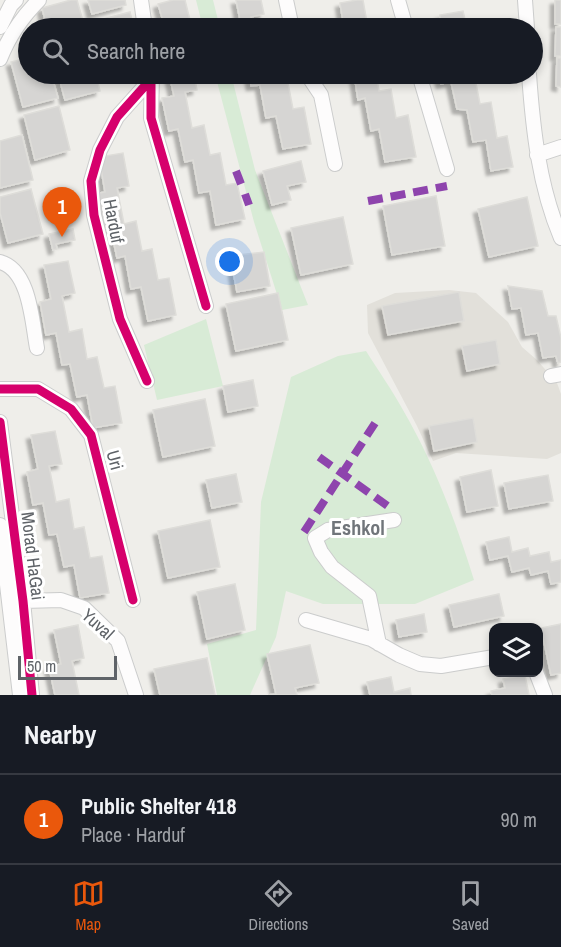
<!DOCTYPE html>
<html lang="en">
<head>
<meta charset="utf-8">
<style>
  body { margin:0; font-family:"Archivo Narrow",sans-serif; background:#242831; color:#f1f3f6 }
  .controls { position:absolute; right:18px; bottom:18px; display:grid; overflow:hidden; border-radius:12px; box-shadow:0 3px 9px #0003 }
  .controls button { width:54px; height:54px; display:grid; place-items:center; padding:0; border:0; border-bottom:2px solid #363941; background:#171b24; color:#f1f3f6; font:30px sans-serif }
  .scale { position:absolute; left:18px; bottom:15px; width:99px; box-sizing:border-box; padding-left:6px; border:3px solid #5f6368; border-top:0; font-size:16px; line-height:21px; white-space:nowrap; color:#5f6368; -webkit-text-stroke:4px #fff; paint-order:stroke }
  .you { position:absolute; left:230px; top:262px; width:21px; height:21px; margin:-15px; border:4px solid #fff; border-radius:50%; background:#1a73e8; box-shadow:0 0 0 9px #1a73e833 }
  .badge { display:grid; place-items:center; width:39px; height:39px; border-radius:50%; background:#ea580c; color:#fff; font-size:20px; font-weight:700 }
  .pin { position:absolute; translate:-50% -50px; filter:drop-shadow(0 2px 3px #0008) }
  .pin::after { content:''; position:absolute; top:32px; width:21px; height:18px; background:inherit; clip-path:polygon(0 0,100% 0,50% 100%) }
  .list { margin:0; padding:0; list-style:none }
  h2 { display:flex; justify-content:space-between; align-items:center; height:78px; margin:0; padding:0 24px; font-size:26px }
  h2 small { font-size:20px; font-weight:400; color:#9ea1a6 }
  .list li { display:grid; grid-template-columns:39px 1fr auto; gap:18px; align-items:center; box-sizing:border-box; height:90px; padding:0 24px; border-top:2px solid #363941 }
  .list b { display:block; font-size:22px; white-space:nowrap }
  .list p { margin:0; font-size:20px; white-space:nowrap; color:#9ea1a6 }
  .list em { font-size:20px; font-style:normal; color:#9ea1a6 }
  .icon { flex:none; width:33px; height:33px; fill:none; stroke:currentColor; stroke-width:2; stroke-linecap:round; stroke-linejoin:round }
  .map { position:relative; flex:none; width:561px; height:695px; overflow:hidden }
  .search { position:absolute; background:#171b24; box-shadow:0 3px 9px #0003; left:18px; right:18px; top:18px; height:66px; display:flex; align-items:center; gap:15px; box-sizing:border-box; padding:0 21px; border-radius:33px; color:#9ea1a6; font-size:22px }
  .sheet { height:168px; background:#171b24 }
  nav { display:flex; justify-content:space-around; align-items:center; box-sizing:border-box; height:84px; border-top:2px solid #363941; background:#171b24; font-size:16px; color:#9ea1a6 }
  nav a { display:grid; justify-items:center; gap:3px }
  nav .on { color:#ea580c }
  .map>svg:first-child { display:block }
  .education { fill:#e2e0da }
  .green { fill:#d8ebd6 }
  .building { fill:#d6d5d3; stroke:#deddd9; stroke-width:1.5; filter:url(#shadow) }
  .lines { fill:none; stroke-linecap:round; stroke-linejoin:round }
  .minor-casing { stroke:#cbcccc; stroke-width:16 }
  .minor { stroke:#fdfcfc; stroke-width:14 }
  .quiet { stroke:#8e44ad; stroke-width:8; stroke-dasharray:15 8; stroke-linecap:butt }
  .cycleway-casing { stroke:#fff; stroke-width:13 }
  .cycleway { stroke:#d6006c; stroke-width:9 }
  .labels { text-anchor:middle; dominant-baseline:central; stroke-width:6; stroke-linejoin:round; paint-order:stroke }
  .street-label { font-size:18px; fill:#5f6368; stroke:#fff }
  .neighbourhood-label { font-size:20px; font-weight:bold; fill:#70757a; stroke:#fff }
</style>
</head>
<body>
<div class="map">
<svg width="561" height="695" viewBox="0 0 561 695">
  <defs>
    <filter id="shadow"><feDropShadow dx="-4.5" dy="4.5" stdDeviation="1.5" flood-color="#0004"/></filter>
  </defs>
  <rect width="100%" height="100%" fill="#efeeea"/>
  <path class="education" d="M449,290l27,3 32,29 14,25 15,13 20,23 4,11v59l-14,6 -91,-6 -23,8 -16,-35 -49,-93 -1,-28 28,-12z"/>
  <path class="green" d="M196,0h17l7,28h-17z
    M215,74h16l24,96 53,135 -26,5 -28,-88z
    M206,319l17,67 -66,14 -13,-55z
    M366,351c12,19 26,39 37,59 31,53 53,112 71,170l-59,24h-92l-37,-13 -10,46 -26,58h-33l-10,-51 49,-14 5,-128 30,-125 47,-21z"/>
  <path class="building" d="M71,0h6l8,28h-38l-5,-20z
    M88,0h37l1,5 -34,9z
    M173,0h12l7,28h-27l-7,-24z
    M236,0h25l3,14 -13,3 3,11h-24l-1,-6 11,-2z
    M357,0h6l5,28h-24l-4,-25z
    M555,0h6v24h-6z
    M463,11l4,17h-25l-2,-13z
    M130,12l4,16h-37l-2,-7z
    M556,27h5v29h-6z
    M28,58v16h23l7,24 -35,9 -12,-45z
    M557,58h4v29l-5,-1z
    M58,74h38l4,17 -35,9z
    M169,74h25l3,16 -12,2 7,36 12,-3 6,30 10,-2 6,32 11,-2 8,36 -29,6 -6,-34 -11,2 -6,-33 -8,2 -7,-33 -9,2 -7,-33 12,-2z
    M249,74h27l1,5 10,-1 6,31 11,-2 7,37 -28,5 -7,-33 -10,2 -6,-33 -9,1z
    M354,74h22l3,17 12,-2 5,29 12,-3 8,42 -31,5 -6,-33 -8,2 -6,-33 -7,2z
    M438,74h27l10,4 5,26 11,-2 6,36 10,-2 6,31 -22,4 -5,-31 -13,2 -6,-32 -10,-1 -6,-27 -10,2z
    M59,106l11,44 -35,10 -11,-45z
    M22,135l11,45 -33,8v-47z
    M123,153l6,33 -12,2 7,36 12,-3 6,30 10,-2 6,31 11,-2 7,37 -28,6 -7,-34 -10,2 -6,-33 -8,2 -7,-33 -9,2 -7,-33 11,-2 -6,-35z
    M301,161l5,21 -19,4 4,14 -19,5 -9,-34z
    M31,189l12,45 -35,9 -8,-30v-16z
    M436,196l9,50 -53,9 -9,-49z
    M527,197l11,49 -49,11 -11,-48z
    M343,217l10,47 -52,11 -10,-47z
    M73,229l2,11 -19,4 1,5 -4,1 -4,-16z
    M264,252l6,34 -33,6 -7,-36z
    M68,261l7,32 -13,3 7,36 13,-3 5,30 10,-2 7,31 11,-2 7,37 -29,5 -6,-33 -10,2 -7,-33 -8,1 -6,-32 -10,2 -6,-33 11,-3 -7,-34z
    M508,286l34,5 6,25h8l5,22v24l-3,1 -2,-7 -13,2 -5,-25 -12,2 -5,-27 -9,1z
    M459,292l5,29 -76,14 -6,-29z
    M278,293l10,47 -52,11 -10,-47z
    M496,340l4,24 -33,7 -5,-25z
    M253,380l5,26 -30,6 -5,-26z
    M205,399l10,47 -52,11 -10,-47z
    M473,418l4,24 -43,9 -5,-25z
    M55,431l7,33 -13,2 7,36 13,-3 5,30 10,-2 6,31 12,-2 7,37 -29,5 -6,-33 -10,2 -7,-33 -8,1 -6,-32 -10,2 -6,-33 11,-3 -7,-34z
    M491,470l7,36 -31,6 -7,-35z
    M236,474l6,28 -30,6 -6,-28z
    M548,475l5,26 -44,8 -5,-26z
    M210,520l10,47 -52,11 -10,-47z
    M509,537l3,15 16,-4 2,8 19,-4 2,10 10,-2v22l-10,2 -3,-13 -17,4 -2,-7 -17,4 -4,-16 -18,4 -4,-18z
    M235,584l10,46 -38,9 -10,-47z
    M499,594l5,22 -50,11 -5,-22z
    M424,614l3,18 -28,5 -3,-17z
    M561,624v49l-10,2 -10,-47z
    M78,625l6,33 -12,3 7,34h-24l-6,-28 12,-3 -7,-34z
    M310,645l9,38 -24,5 2,7h-29l8,-1 -9,-40z
    M207,658l8,37h-55l-6,-26z
    M525,675l4,20h-37l-1,-4 14,-3 -2,-9z
    M391,677l3,15 16,-4 1,7h-41l-3,-13z"/>
  <g class="lines">
    <defs>
      <path id="minor" d="M141,0l4,28
        M286,0l6,28
        M398,0l8,28
        M525,0l2,28
        M0,27l11,-22 5,-5
        M0,59c9,-23 22,-42 39,-59
        M307,74l14,21 14,69
        M419,74l28,95
        M529,74c4,56 10,112 32,164
        M152,76l-1,42 55,188
        M537,155l24,-8
        M0,262c30,8 32,60 37,86
        M551,376l10,-2
        M147,381l-27,-62 -26,-104 -3,-34 9,-31 17,-33 35,-39
        M0,389h38l33,20 20,26 42,165
        M0,422l23,179 9,94
        M0,525l20,170
        M23,601l38,-1 23,8 34,33 18,54
        M306,620l65,19 28,16 21,9 21,2 53,-9
        M379,644l-10,-48 -37,-29 -11,-15 -6,-14 13,-8 66,-10
        M536,672l9,23"/>
    </defs>
    <use href="#minor" class="minor-casing"/>
    <use href="#minor" class="minor"/>
    <path class="quiet" d="M236,171l5,13
      M245,194l4,11
      M368,201l79,-15
      M319,457l70,50
      M304,532l75,-115"/>
    <defs>
      <path id="cycleway" d="M151,74v44l55,188
        M147,381l-27,-62 -26,-104 -3,-34 9,-31 17,-33 35,-39
        M0,389h38l33,20 20,26 42,165
        M0,422l23,179 9,94"/>
    </defs>
    <use href="#cycleway" class="cycleway-casing"/>
    <use href="#cycleway" class="cycleway"/>
  </g>
  <g class="labels">
    <g class="street-label">
      <text transform="translate(114 221) rotate(79)">Harduf</text>
      <text transform="translate(115 460) rotate(75)">Uri</text>
      <text transform="translate(33 556) rotate(83)">Morad HaGai</text>
      <text transform="translate(98 624) rotate(42)">Yuval</text>
    </g>
    <g class="neighbourhood-label">
      <text x="358" y="527">Eshkol</text>
    </g>
  </g>
</svg>
<div class="controls">
<button><svg class="icon" aria-label="layers" viewBox="0 0 24 24"><path d="M12 4l9 5-9 5-9-5zM3 14l9 5 9-5"/></svg></button>
</div>
<div class="scale">50 m</div>
<div class="you"></div>
<div class="pin badge" style="left:62px;top:237px">1</div>
<div class="search"><svg class="icon" aria-label="search" viewBox="0 0 24 24"><circle cx="10" cy="10" r="6"/><path d="M15 15l6 6"/></svg>Search here</div>
</div>
<section class="sheet">
<h2>Nearby<small></small></h2>
<ul class="list">
<li><span class="badge">1</span><div><b>Public Shelter 418</b><p>Place · Harduf</p></div><em>90 m</em></li>
</ul>
</section>
<nav>
<a class="on"><svg class="icon" aria-label="map" viewBox="0 0 24 24"><path d="M3 6l6-2 6 2 6-2v14l-6 2-6-2-6 2zM9 4v14M15 6v14"/></svg>Map</a>
<a><svg class="icon" aria-label="directions" viewBox="0 0 24 24"><path d="M12 3l9 9-9 9-9-9zM9 14v-3h6M13 9l2 2-2 2"/></svg>Directions</a>
<a><svg class="icon" aria-label="saved" viewBox="0 0 24 24"><path d="M7 4h10v16l-5-4-5 4z"/></svg>Saved</a>
</nav>
</body>
</html>
